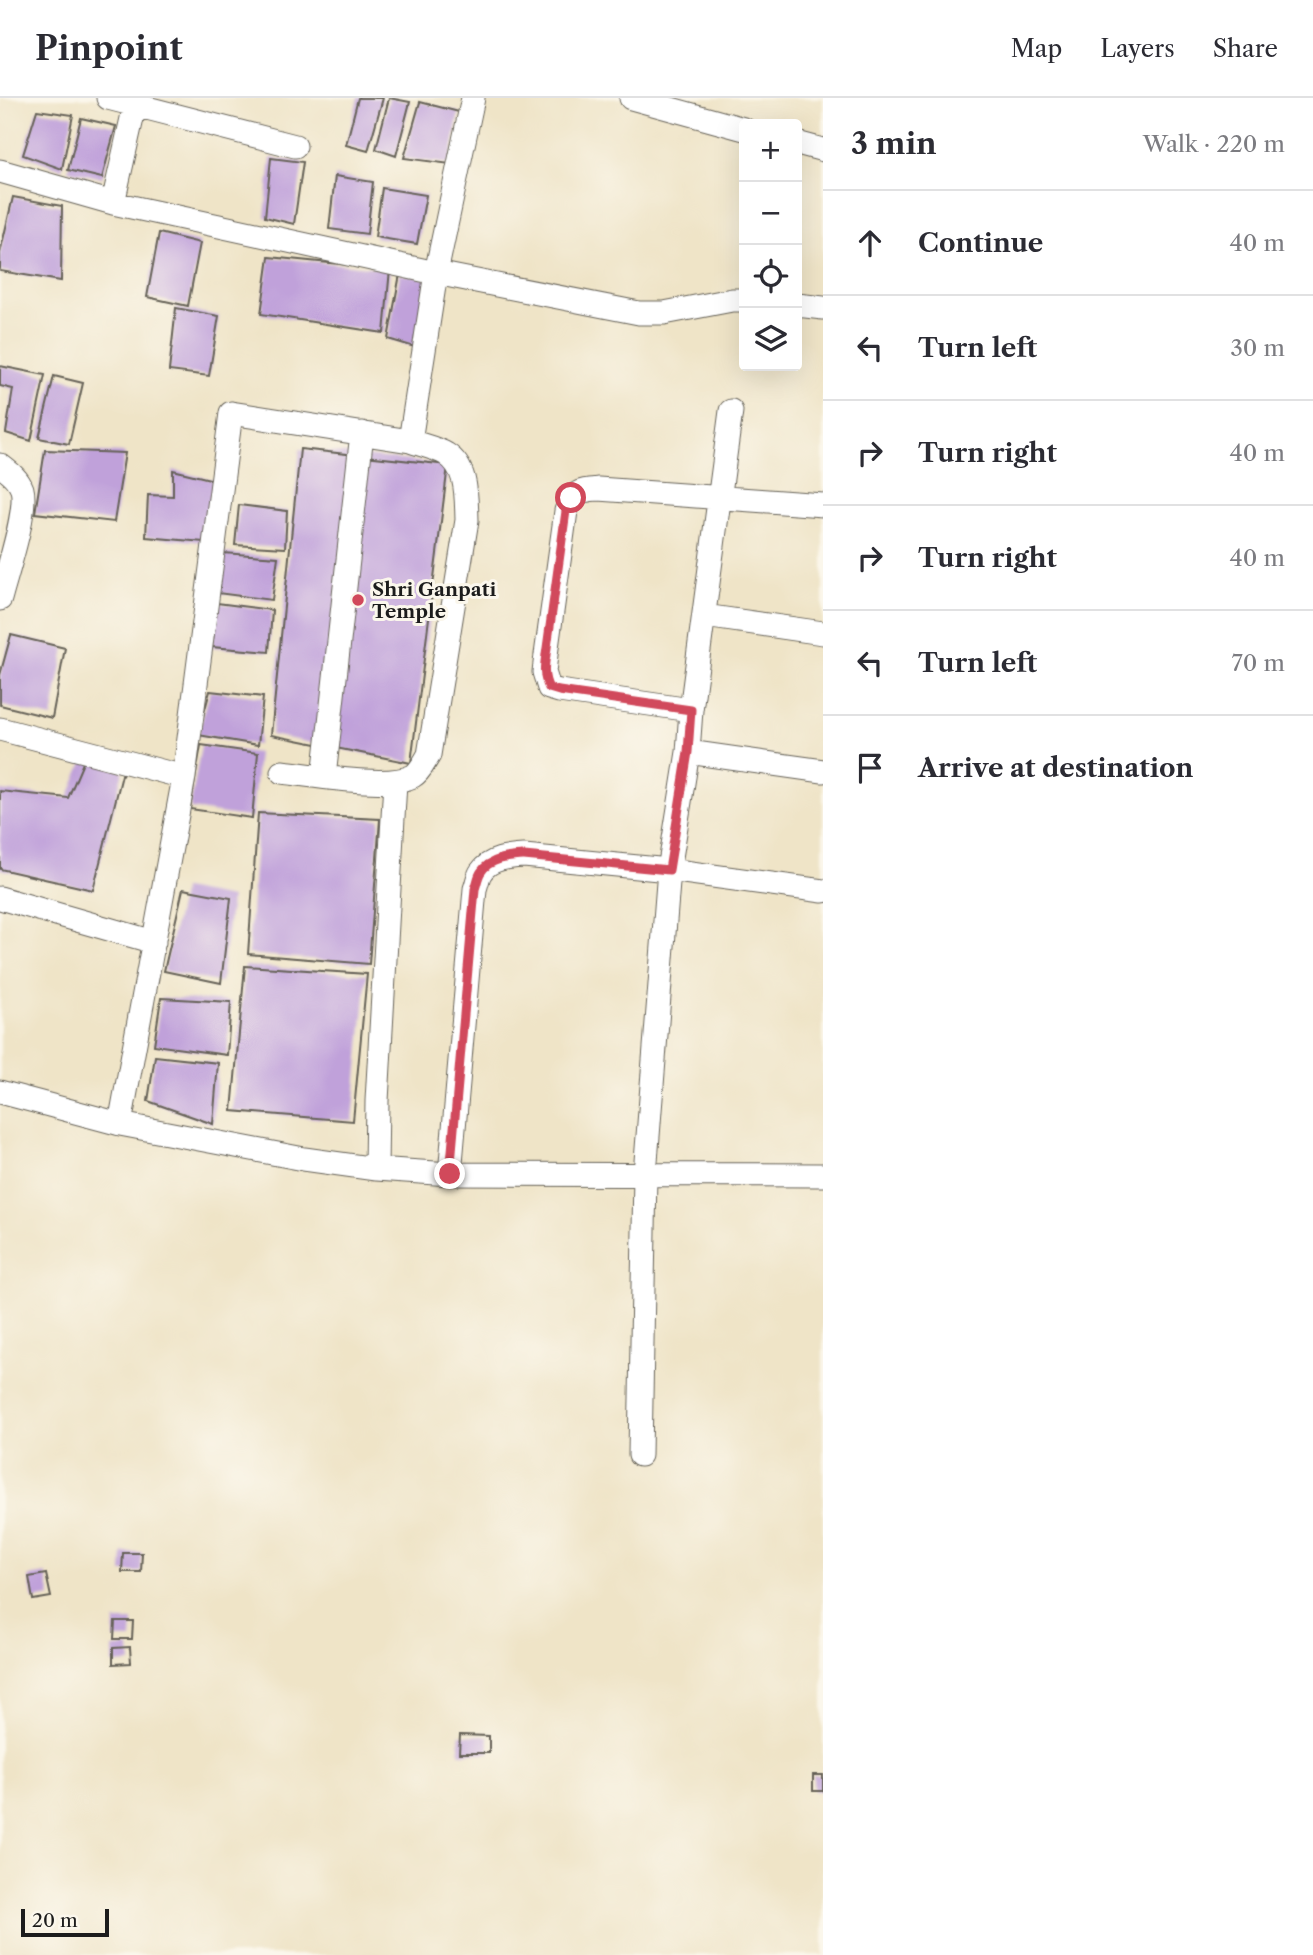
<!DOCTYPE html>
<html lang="en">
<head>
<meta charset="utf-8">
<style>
  body { margin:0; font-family:"Libre Caslon Text",serif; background:#f7f7f7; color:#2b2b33 }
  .controls { position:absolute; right:21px; top:21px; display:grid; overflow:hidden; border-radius:7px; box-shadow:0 7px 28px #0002 }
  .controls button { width:63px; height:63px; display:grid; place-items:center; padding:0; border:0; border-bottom:2px solid #e1e1e2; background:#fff; color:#2b2b33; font:35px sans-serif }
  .scale { position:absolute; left:21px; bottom:18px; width:88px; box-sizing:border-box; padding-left:7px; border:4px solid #1c1c1c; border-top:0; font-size:19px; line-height:24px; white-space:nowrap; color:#1c1c1c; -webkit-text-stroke:5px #fbf7ec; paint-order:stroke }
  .stop { position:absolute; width:21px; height:21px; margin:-16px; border:5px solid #d1495b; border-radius:50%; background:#fff }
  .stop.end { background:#d1495b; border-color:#fff; box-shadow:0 2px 7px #0008 }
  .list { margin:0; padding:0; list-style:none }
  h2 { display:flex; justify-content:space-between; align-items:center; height:91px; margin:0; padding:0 28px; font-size:30px }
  h2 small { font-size:23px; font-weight:400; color:#7c7c81 }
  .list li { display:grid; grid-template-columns:46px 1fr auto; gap:21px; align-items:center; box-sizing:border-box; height:105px; padding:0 28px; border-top:2px solid #e1e1e2 }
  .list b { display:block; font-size:26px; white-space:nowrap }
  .list em { font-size:23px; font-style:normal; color:#7c7c81 }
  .icon { flex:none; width:38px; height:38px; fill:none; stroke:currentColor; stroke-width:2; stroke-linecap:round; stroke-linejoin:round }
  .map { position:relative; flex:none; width:823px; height:1857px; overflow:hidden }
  header { display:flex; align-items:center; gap:42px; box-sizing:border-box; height:98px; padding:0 35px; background:#fff; border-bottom:2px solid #e1e1e2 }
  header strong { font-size:33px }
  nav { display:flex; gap:38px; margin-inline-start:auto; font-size:24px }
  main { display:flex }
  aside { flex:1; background:#fff }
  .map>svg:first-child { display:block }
  .building { fill:#c0a1da }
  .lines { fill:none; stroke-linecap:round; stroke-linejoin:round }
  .minor-casing { stroke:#666258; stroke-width:25 }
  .minor { stroke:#fff; stroke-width:23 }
  .route { stroke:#d1495b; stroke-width:9 }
  .poi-dot { fill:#d1495b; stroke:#fbf7ec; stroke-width:2.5 }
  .labels { text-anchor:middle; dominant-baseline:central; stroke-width:6; stroke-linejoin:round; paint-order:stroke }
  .poi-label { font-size:19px; font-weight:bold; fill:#1c1c1c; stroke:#fbf7ec; text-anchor:start }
</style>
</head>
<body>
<header>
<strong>Pinpoint</strong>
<nav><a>Map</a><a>Layers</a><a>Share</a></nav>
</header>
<main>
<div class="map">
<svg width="823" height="1857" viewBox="0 0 823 1857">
  <rect width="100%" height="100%" fill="#fbf7ec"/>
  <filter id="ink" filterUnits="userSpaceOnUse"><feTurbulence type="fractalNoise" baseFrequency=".0143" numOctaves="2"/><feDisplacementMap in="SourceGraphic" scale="14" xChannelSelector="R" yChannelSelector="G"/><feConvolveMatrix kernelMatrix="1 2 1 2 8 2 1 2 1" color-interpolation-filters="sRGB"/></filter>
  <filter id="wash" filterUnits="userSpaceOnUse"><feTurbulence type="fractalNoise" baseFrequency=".00686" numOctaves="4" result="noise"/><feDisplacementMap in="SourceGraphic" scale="28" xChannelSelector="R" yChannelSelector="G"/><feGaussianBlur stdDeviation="1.57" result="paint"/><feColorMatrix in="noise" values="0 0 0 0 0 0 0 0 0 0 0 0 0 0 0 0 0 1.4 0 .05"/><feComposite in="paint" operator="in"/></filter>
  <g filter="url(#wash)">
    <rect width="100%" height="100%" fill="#efe4c7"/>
    <g id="blocks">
      <path class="building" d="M358,0h25l-15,53 -22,-6z
        M389,0l21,4 -14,54 -20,-7z
        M420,4l39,10 -9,52 -46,-6z
        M37,12l36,5 -11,54 -39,-14z
        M81,20l35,8 -14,52 -34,-8z
        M271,60l32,4 -9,62 -29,-7z
        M335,78l38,6 -6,52 -38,-5z
        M382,90l44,7 -9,49 -42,-7z
        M13,99l49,9 -1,75 -61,-10v-18z
        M159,135l41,10 -12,63 -41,-9z
        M269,159l121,12 -6,64 -123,-19z
        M400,176l29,5 -11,69 -30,-9z
        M176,210l43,8 -10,60 -40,-5z
        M0,268l45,9 -14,66 -25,-8 7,-44 -13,-3z
        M54,278l29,7 -14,61 -30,-6z
        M300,351l148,16 -37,298 -140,-28z
        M45,352l80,3 -11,69 -79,-9z
        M173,372l41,10 -10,62 -58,-5 2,-42 25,1z
        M239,407l48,6 -2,37 -50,-3z
        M223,455l55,4 -6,43 -55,-7z
        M217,505l55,7 -3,42 -57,-5z
        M11,537l54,13 -13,70 -52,-13v-30z
        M210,593l53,6 -5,48 -60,-10z
        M201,647l57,8 -6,65 -62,-9z
        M85,660l38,13 -30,119 -93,-21v-78l68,7z
        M258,715l122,6 -11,145 -121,-10z
        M183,791l48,9 -10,85 -57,-12z
        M245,868l122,8 -14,147 -121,-10z
        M161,900l70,4 -4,53 -73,-10z
        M155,958l63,7 -5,61 -65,-23z
        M123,1455h19l-1,19h-19z
        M46,1476l5,23 -18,3 -4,-23z
        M115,1523h18l-1,18h-18z
        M130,1549l1,16 -18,1v-16z
        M460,1637l29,1v17h-30z
        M813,1677h10v16h-10z"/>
    </g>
  </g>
  <g filter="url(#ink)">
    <use href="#blocks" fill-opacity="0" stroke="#666258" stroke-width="2"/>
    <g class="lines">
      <defs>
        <path id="minor" d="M108,0l187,48
          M631,0l113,31
          M797,45l26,7
          M0,73l113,32 323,70 203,40h25l68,-13h12
          M113,105l22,-98
          M797,207l26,3
          M0,367c9,7 18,13 22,24 6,22 -16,86 -22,110
          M704,518l119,17
          M691,612l-132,-19 -10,-3 -5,-16 2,-17 20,-144c8,-20 12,-20 32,-22l225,16
          M0,631l184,48
          M688,654l135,19
          M282,674c30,3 106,17 131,4 7,-4 12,-15 16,-21l38,-235c-1,-24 1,-52 -21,-66 -10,-6 -25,-9 -36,-13
          M324,679l38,-344
          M0,800l154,44
          M0,994l120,32 64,-347 47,-364 179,28 26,-168 37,-175
          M120,1026l184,35 72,10 74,5 373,1
          M376,1071l1,-68 18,-319
          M450,1076l25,-285c2,-5 3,-13 6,-17 9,-14 28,-15 43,-16l145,14 154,21
          M640,1357l5,-281 24,-304 19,-118 3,-42 40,-299"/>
      </defs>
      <use href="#minor" class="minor-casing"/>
      <use href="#minor" class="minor"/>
    </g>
  </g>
  <g class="lines" filter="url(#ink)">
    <path class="route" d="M450,1076l25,-285c2,-5 3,-13 6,-17 9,-14 28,-15 43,-16l145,14 19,-118 3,-42 -132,-19 -10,-3c-6,-11 -5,-21 -3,-33l20,-144 5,-13"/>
  </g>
  <circle class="poi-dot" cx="358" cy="502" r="7"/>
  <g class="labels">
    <g class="poi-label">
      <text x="372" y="491">Shri Ganpati<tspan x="372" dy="22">Temple</tspan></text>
    </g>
  </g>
</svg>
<div class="controls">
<button>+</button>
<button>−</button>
<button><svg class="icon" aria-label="locate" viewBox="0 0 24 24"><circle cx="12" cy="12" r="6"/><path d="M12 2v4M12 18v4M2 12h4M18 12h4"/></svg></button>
<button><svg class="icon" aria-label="layers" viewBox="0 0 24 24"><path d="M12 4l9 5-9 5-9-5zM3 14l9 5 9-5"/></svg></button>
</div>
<div class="scale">20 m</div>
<div class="stop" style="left:571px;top:400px"></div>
<div class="stop end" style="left:450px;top:1076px"></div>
</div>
<aside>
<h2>3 min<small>Walk · 220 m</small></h2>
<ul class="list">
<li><svg class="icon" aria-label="ahead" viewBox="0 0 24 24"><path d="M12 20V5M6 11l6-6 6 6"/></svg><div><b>Continue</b></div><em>40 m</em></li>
<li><svg class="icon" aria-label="left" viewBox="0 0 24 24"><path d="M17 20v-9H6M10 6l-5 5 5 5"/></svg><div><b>Turn left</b></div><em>30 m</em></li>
<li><svg class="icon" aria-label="right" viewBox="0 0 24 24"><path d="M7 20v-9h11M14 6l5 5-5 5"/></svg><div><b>Turn right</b></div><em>40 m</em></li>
<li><svg class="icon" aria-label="right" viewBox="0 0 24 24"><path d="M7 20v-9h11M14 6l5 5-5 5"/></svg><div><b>Turn right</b></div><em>40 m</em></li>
<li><svg class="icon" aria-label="left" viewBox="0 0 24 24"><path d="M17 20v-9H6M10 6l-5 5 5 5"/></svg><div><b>Turn left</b></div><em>70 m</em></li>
<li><svg class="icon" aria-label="arrive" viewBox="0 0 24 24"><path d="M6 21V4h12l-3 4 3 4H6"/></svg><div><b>Arrive at destination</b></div></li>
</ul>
</aside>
</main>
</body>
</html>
